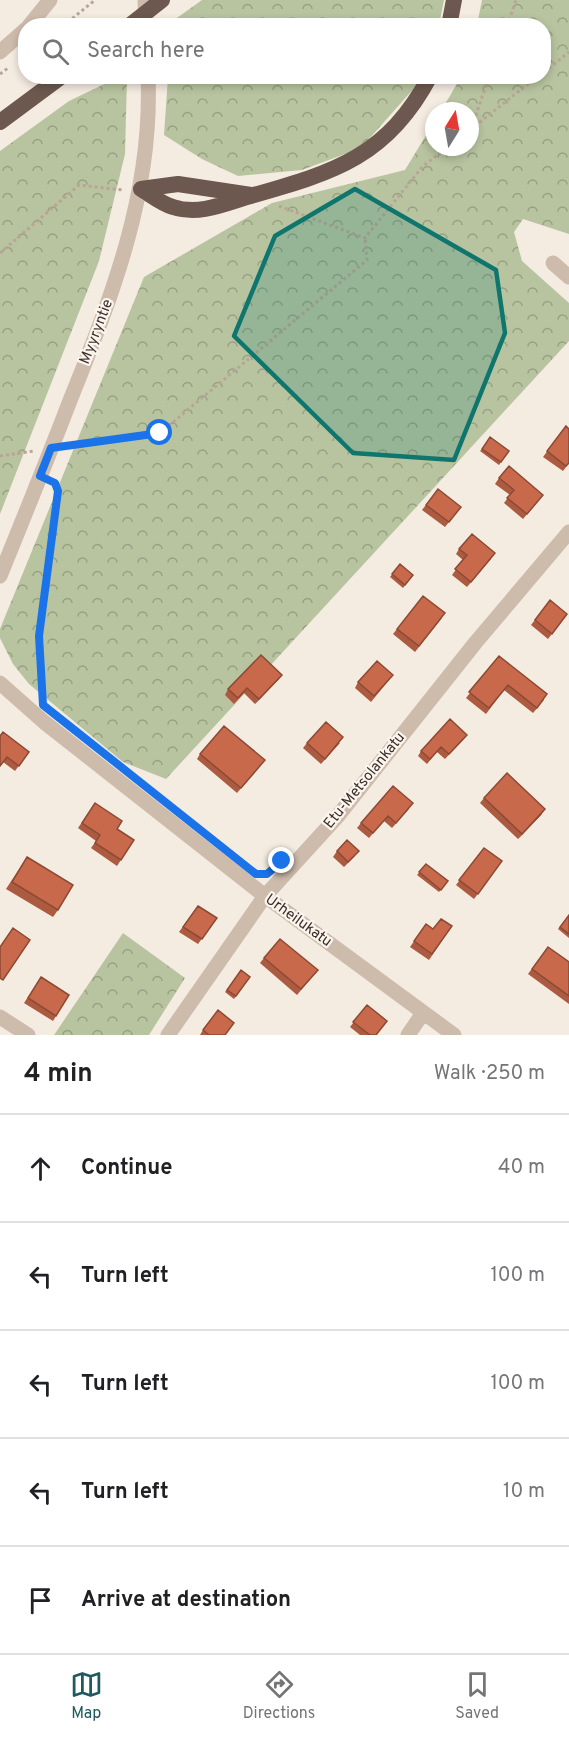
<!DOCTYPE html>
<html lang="en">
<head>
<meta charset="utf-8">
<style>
  body { margin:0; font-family:Overpass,sans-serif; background:#f6f6f6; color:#202124 }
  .compass { position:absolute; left:425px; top:102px; width:54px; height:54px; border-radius:50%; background:#fff; box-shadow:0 3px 9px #0003; rotate:11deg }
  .stop { position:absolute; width:18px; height:18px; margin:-14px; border:4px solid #1a73e8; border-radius:50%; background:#fff }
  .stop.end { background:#1a73e8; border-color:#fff; box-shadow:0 2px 6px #0008 }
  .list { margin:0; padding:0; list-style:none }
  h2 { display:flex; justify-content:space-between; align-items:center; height:78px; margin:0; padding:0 24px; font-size:26px }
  h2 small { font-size:20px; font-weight:400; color:#757577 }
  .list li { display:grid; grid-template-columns:39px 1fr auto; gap:18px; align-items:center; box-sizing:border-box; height:108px; padding:0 24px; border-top:2px solid #e0e0e0 }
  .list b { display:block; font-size:22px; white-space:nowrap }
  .list em { font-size:20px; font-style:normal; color:#757577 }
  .icon { flex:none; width:33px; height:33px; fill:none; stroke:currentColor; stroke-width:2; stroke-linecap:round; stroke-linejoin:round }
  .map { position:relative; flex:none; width:569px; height:1035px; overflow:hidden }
  .search { position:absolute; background:#fff; box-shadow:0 3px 9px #0003; left:18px; right:18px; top:18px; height:66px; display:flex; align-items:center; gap:15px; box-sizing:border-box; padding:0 21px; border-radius:24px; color:#757577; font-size:22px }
  .sheet { height:618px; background:#fff }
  nav { display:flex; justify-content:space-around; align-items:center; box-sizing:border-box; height:84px; border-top:2px solid #e0e0e0; background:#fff; font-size:16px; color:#757577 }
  nav a { display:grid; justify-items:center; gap:3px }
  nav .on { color:#1f5a5e }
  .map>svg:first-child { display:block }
  .forest { fill:url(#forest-crowns) }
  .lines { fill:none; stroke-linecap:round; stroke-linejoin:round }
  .path { stroke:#b9a596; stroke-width:3; stroke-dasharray:3 3; stroke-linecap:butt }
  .minor { stroke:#cdbbac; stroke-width:15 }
  .tertiary { stroke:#cdbbac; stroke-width:15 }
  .trunk { stroke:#6c584f; stroke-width:16 }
  .trunk-bridge { stroke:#6c584f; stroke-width:16 }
  .wall { fill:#ac5a40 }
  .shaded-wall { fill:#8c4a34 }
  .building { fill:#c8694b; stroke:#8c4a34; stroke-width:1.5 }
  .route { stroke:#1a73e8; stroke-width:8 }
  .marked { fill:#0f766e; fill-opacity:0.2; stroke:#0f766e; stroke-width:4.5; stroke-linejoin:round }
  .labels { text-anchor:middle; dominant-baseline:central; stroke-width:4.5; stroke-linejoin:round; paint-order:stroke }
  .street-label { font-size:15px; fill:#3b302b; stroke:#fbf5ee }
</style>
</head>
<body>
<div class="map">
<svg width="569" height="1035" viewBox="0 0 569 1035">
  <defs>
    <pattern id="forest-crowns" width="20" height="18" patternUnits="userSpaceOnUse" patternTransform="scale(1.5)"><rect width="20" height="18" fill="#b8c4a0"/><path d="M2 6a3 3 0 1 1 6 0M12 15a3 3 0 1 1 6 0" fill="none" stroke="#97a083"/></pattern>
  </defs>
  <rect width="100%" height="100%" fill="#f4ebe1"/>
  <path class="forest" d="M202,0h242l-5,25h-266l1,-5z
    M482,0h87v234l-46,-15 -9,13 8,29 47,42v38l-403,438 -43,-17 -94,-78 -16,-20 -13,-26v-9l144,-352 128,-74 133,-33 29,-48v25h36v-36h-29l20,-34 83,-1v-50l-67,-1z
    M121,76l6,1 -2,77 -26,107 -99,253v-363l69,-50z
    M168,77h251l-3,9 -55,62 -59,22 -64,6 -36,-17 -38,-24z
    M123,933l62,45 -36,57h-95z"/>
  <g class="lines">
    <path class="path" d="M63,26l32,-26
      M507,26l9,-26
      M544,72l25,-20
      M0,74l8,-6
      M472,127l17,-51
      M470,130l68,-54
      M279,206l86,32 58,-72 25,-19
      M0,253l79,-68 44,5
      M70,446l90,-13 207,-173 -2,-22
      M0,456l34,-5
      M43,700l-4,-65 19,-144 -3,-8"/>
    <path class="minor" d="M29,26l21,-26
      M0,52l26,-23
      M553,263l16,14
      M0,683l44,39 221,174 189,139
      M0,1017l28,18
      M168,1035l97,-139 72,-79 139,-175 93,-110
      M408,1035l15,-22"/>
    <path class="tertiary" d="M145,0l1,26
      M0,576c24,-59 48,-118 71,-178 42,-104 82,-207 77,-322"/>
    <path class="trunk" d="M449,26l5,-26
      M0,122l62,-46
      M141,189c10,6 21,15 32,18 28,9 55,-5 81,-12 81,-23 134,-39 176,-119
      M141,189l37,-5 73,11"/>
    <path class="trunk-bridge" d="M129,26l33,-26"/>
  </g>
  <path class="wall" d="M566,426l3,37 -6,8 -20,-14z
    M482,449l27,2 -10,14 -19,-14z
    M499,478l40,22 -16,19 -19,-16 6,-8 -15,-11z
    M438,489l23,18 -16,20 -23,-17z
    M459,549l32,10 -24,28 -15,-12 11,-15 -7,-6z
    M400,564l13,11 -10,13 -13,-11z
    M550,600l17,14 -19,25 -17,-14z
    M442,618l-27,34 -22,-18 4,-5z
    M499,656l45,44 -11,13 -29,-23 -18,24 -20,-16z
    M282,675l-4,5 -23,24 -11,-11 -10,11 -9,-9 3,-6z
    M389,680l-18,22 -16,-14 3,-6z
    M0,736l29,16 -14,19 -12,-9z
    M463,740l-18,19 -8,-7 -10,12 -9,-8 3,-5z
    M307,743h33l-19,21 -18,-16z
    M200,754l65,6 -28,33 -40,-34z
    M484,798l61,11 -4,6 -23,24 -38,-36z
    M95,803l22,26 17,11 -17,26 -26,-18 5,-7 -18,-13z
    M409,809l-17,19 -8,-7 -15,17 -12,-10 4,-5z
    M484,848l18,13 -28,38 -18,-14z
    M337,851l18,5 -11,11 -11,-10z
    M27,857l31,53 -5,7 -47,-28z
    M426,864l22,17 -9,11 -22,-17z
    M198,906l19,12 -19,26 -19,-12z
    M569,915v23l-11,-9z
    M426,924l7,5 19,-3 -23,34 -19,-13z
    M548,947l21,15v42l-41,-30z
    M264,958l54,12 -21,25 -37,-32z
    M241,970l9,7 -16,22 -9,-7z
    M41,977l28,18 -16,26 -29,-18z
    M367,1005l9,30h-16l-10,-8z
    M203,1030l22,5h-25z"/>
  <path class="shaded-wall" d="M282,675l-4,5 -23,24 4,-5z
    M545,809l-4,6 -23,24 4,-5z"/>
  <path class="building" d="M566,426l3,3v34l-3,3 -19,-15z
    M490,437l19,14 -8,11 -19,-13z
    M509,466l34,29 -16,19 -20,-16 7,-8 -15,-12z
    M438,489l23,18 -12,15 -23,-17z
    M472,534l23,19 -24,29 -16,-13 12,-14 -8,-6z
    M400,564l13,11 -8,10 -13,-11z
    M423,596l22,17 -26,33 -22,-17z
    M550,600l17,14 -15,20 -17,-14z
    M261,655l21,20 -23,24 -12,-11 -9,10 -10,-9z
    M499,656l48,38 -10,14 -29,-23 -19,23 -20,-16z
    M377,661l16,14 -19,21 -16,-14z
    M450,719l17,16 -18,19 -8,-7 -11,12 -9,-8z
    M326,722l17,15 -18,22 -18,-16z
    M224,726l41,34 -24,28 -41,-34z
    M3,732l26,20 -10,14 -12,-9 -7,9v-30z
    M507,773l38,36 -23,25 -38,-36z
    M393,786l20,17 -17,20 -8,-7 -15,17 -12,-10z
    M95,803l27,18 -5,8 17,11 -13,20 -26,-17 5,-8 -18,-12z
    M347,840l12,11 -11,11 -11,-11z
    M484,848l18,13 -24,33 -19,-14z
    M27,857l46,28 -15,25 -46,-28z
    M426,864l22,17 -7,9 -22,-18z
    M198,906l19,12 -15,21 -19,-12z
    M569,915v19l-9,-7z
    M441,919l11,7 -20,28 -18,-13 12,-17 7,5z
    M13,928l17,12 -27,40 -3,-2v-31z
    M280,939l38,31 -17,19 -37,-31z
    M548,947l21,15v34l-37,-27z
    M241,970l9,7 -14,19 -9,-6z
    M41,977l28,18 -13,21 -28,-18z
    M367,1005l20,16 -11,14h-6l-17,-13z
    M218,1010l16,13 -9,12h-16l-6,-5z"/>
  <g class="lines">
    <path class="route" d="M160,433l-109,15 -11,28 15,7 3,8 -19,145 4,69 213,169h11l15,-13"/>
  </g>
  <path class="marked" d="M355,189l141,81 9,63 -51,127 -101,-7 -119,-117 41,-100z"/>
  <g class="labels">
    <g class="street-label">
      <text transform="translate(97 332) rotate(-69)">Myyryntie</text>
      <text transform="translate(365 781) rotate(-51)">Etu-Metsolankatu</text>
      <text transform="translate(298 921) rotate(36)">Urheilukatu</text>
    </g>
  </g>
</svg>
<svg class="compass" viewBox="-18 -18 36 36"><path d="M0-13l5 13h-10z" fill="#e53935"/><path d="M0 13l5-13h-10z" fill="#757577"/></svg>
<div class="stop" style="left:160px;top:433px"></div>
<div class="stop end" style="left:282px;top:861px"></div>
<div class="search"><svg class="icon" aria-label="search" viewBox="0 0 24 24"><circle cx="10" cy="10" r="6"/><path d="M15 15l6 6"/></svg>Search here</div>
</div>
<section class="sheet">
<h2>4 min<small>Walk · 250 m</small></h2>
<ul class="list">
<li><svg class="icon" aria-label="ahead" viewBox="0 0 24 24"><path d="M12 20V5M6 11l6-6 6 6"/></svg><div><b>Continue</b></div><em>40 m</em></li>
<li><svg class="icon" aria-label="left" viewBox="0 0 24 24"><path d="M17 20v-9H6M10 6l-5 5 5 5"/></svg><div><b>Turn left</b></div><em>100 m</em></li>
<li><svg class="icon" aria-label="left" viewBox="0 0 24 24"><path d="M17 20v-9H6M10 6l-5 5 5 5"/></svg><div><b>Turn left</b></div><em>100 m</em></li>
<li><svg class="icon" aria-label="left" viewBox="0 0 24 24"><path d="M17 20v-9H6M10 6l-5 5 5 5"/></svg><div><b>Turn left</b></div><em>10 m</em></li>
<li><svg class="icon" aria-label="arrive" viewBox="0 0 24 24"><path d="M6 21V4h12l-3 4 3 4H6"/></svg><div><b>Arrive at destination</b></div></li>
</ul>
</section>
<nav>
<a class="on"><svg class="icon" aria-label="map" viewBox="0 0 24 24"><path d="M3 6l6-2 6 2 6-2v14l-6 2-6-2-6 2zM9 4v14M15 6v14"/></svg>Map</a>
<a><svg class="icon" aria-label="directions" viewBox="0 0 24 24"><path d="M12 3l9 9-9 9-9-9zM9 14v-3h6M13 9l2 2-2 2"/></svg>Directions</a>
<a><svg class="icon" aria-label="saved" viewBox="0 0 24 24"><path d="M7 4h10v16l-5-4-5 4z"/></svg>Saved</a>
</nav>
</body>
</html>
